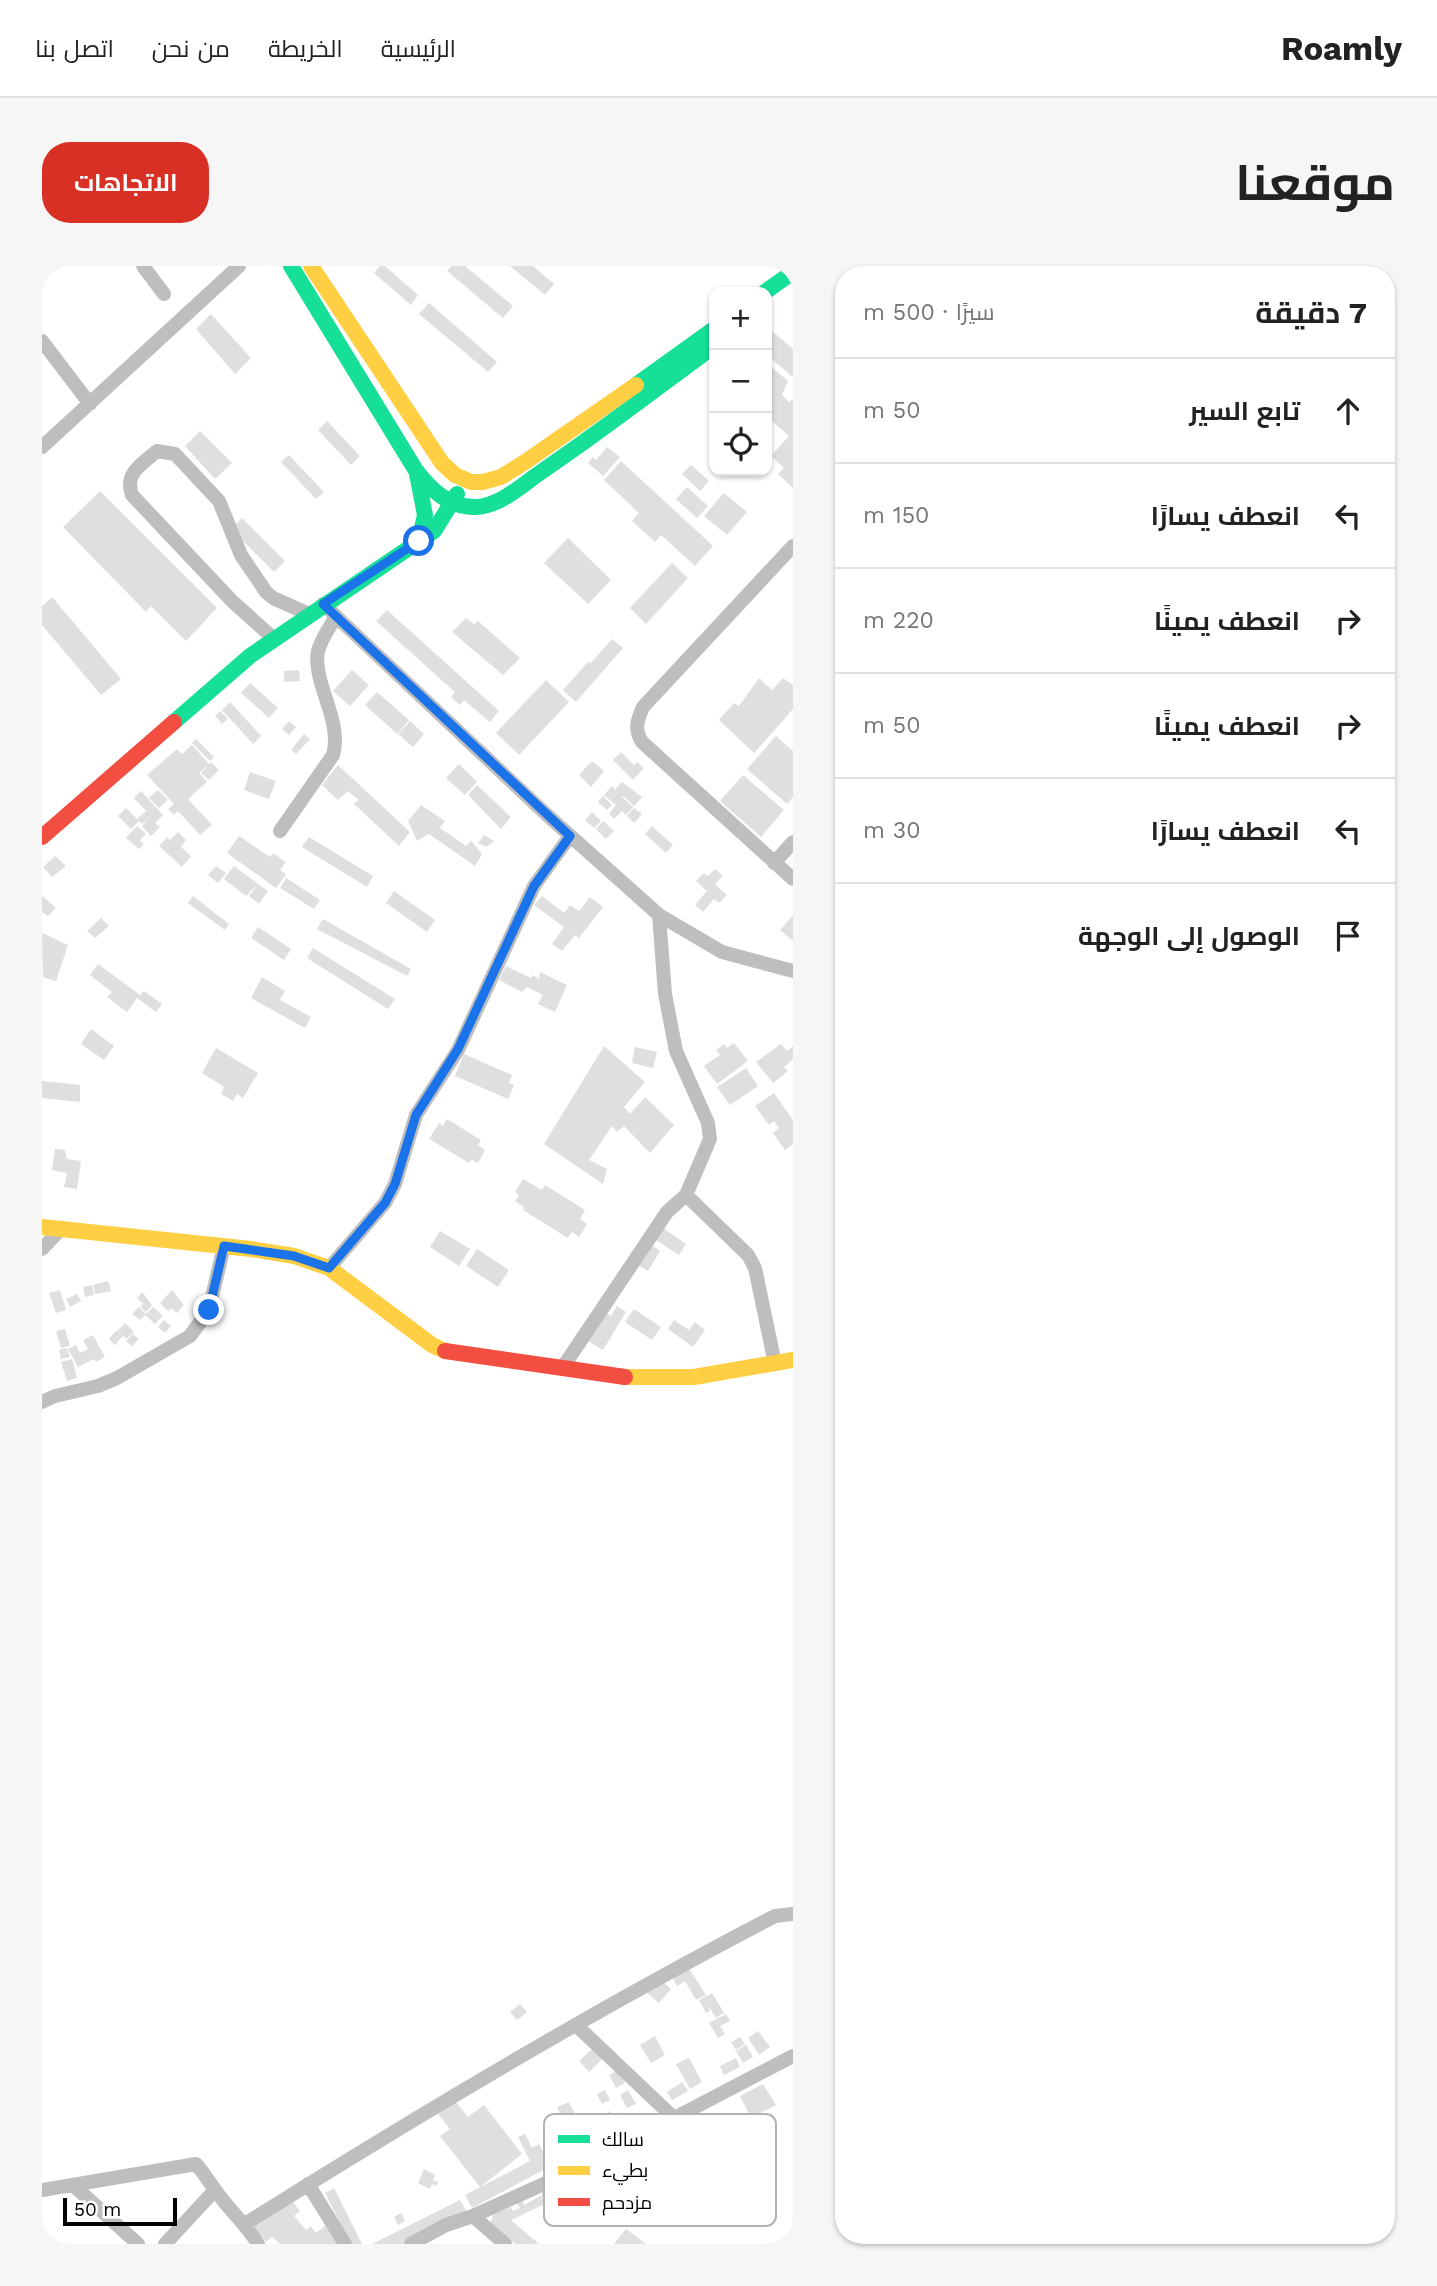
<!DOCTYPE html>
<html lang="ar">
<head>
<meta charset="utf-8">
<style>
  body { margin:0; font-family:"Work Sans",Cairo,sans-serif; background:#f6f6f6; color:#222; direction:rtl }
  .controls { position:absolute; right:21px; top:21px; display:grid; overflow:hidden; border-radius:14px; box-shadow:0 2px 5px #0004 }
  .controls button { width:63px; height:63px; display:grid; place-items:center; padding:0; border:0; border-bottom:2px solid #e0e0e0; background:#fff; color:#222; font:35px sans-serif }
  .scale { position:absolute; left:21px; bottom:18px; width:114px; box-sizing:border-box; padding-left:7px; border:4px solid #000; border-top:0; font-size:19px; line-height:24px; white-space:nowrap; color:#000; -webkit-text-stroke:5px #fff; paint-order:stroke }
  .stop { position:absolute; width:21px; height:21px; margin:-16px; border:5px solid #1a73e8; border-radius:50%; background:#fff }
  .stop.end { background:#1a73e8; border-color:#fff; box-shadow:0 2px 7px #0008 }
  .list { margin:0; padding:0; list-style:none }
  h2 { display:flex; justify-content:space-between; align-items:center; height:91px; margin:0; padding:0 28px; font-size:30px }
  h2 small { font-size:23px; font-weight:400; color:#767676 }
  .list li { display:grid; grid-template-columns:46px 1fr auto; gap:21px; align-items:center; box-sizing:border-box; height:105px; padding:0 28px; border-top:2px solid #e0e0e0 }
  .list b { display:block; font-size:26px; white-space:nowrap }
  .list em { font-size:23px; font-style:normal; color:#767676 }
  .icon { flex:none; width:38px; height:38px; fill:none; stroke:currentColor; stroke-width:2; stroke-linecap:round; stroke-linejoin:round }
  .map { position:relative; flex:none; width:751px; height:1978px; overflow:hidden; direction:ltr; border-radius:28px }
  header { display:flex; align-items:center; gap:42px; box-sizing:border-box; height:98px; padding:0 35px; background:#fff; border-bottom:2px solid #e0e0e0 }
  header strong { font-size:33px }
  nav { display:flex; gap:38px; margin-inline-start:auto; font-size:24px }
  .intro { display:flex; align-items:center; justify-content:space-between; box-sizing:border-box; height:168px; padding:0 42px }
  h1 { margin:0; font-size:49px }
  .button { padding:18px 32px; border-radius:28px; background:#d93025; color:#fff; font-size:24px; font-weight:700 }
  main { display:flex; gap:42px; padding:0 42px }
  aside { flex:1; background:#fff; border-radius:28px; box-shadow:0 2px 5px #0004 }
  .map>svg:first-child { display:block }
  .building { fill:#dfdfdf }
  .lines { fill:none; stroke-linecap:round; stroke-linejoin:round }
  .street { stroke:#bebebe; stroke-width:14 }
  .fast { stroke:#16e098; stroke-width:16 }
  .slow { stroke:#ffcf43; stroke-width:16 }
  .jam { stroke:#f24e42; stroke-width:16 }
  .route { stroke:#1a73e8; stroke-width:9 }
  .key { fill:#fff; stroke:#b2b2b2; stroke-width:2 }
  .key-label { font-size:19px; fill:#000 }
</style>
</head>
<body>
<header>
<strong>Roamly</strong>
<nav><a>الرئيسية</a><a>الخريطة</a><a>من نحن</a><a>اتصل بنا</a></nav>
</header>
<div class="intro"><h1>موقعنا</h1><a class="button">الاتجاهات</a></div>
<main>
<aside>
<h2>7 دقيقة<small>سيرًا · 500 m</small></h2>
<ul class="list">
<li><svg class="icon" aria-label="ahead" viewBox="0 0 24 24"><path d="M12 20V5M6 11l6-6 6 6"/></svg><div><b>تابع السير</b></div><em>50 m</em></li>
<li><svg class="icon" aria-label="left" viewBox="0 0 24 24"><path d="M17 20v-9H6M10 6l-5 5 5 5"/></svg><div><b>انعطف يسارًا</b></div><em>150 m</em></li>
<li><svg class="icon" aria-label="right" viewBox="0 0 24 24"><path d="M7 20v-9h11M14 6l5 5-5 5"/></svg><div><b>انعطف يمينًا</b></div><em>220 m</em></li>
<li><svg class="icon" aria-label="right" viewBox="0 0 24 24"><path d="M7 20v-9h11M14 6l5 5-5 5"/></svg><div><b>انعطف يمينًا</b></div><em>50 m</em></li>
<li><svg class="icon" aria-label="left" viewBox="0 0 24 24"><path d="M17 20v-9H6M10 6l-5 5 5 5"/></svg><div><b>انعطف يسارًا</b></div><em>30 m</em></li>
<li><svg class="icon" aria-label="arrive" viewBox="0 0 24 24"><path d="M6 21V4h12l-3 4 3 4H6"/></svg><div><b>الوصول إلى الوجهة</b></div></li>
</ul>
</aside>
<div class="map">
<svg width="751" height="1978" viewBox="0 0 751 1978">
  <rect width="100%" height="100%" fill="#fff"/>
  <path class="building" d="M338,0h5l33,29 -7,10 -37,-32z
    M409,0h14l48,40 -10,12 -56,-47z
    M468,0h23l21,18 -9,11z
    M387,37l68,59 -9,10 -69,-58z
    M169,48l40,44 -16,16 -39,-45z
    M730,65l21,18v28l-26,-22v-19z
    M725,97l21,18 -6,14 7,7 4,-3v89l-15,-14 6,-6 -13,-12 18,-20 -22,-19z
    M285,155l33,35 -9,9 -33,-35z
    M158,165l32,32 -17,16 -30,-33z
    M565,181l13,10 -17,19 -15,-13 5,-6 3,3z
    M247,189l35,37 -8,7 -35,-37z
    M579,195l92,85 -18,20 -34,-31 -6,7 -23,-21 7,-8 -35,-33z
    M649,199l18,16 -9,10 -18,-17z
    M645,221l21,19 -11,12 -21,-19z
    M58,225l117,117 -31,33 -35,-35 -5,6 -83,-85z
    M682,227l23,19 -20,23 -23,-19z
    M200,252l43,43 -11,11 -43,-43z
    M526,272l43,42 -23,24 -44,-41z
    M630,297l16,15 -42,46 -16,-16z
    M10,331l69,82 -20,16 -59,-70v-19z
    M345,344l112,101 -9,11 -26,-22 -4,5 -9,-8 4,-5 -79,-71z
    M424,352l8,6 4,-3 42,37 -17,17 -51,-43z
    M570,373l11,9 -47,54 -13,-12 26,-29 1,3z
    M257,404l1,11 -16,1v-11z
    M310,404l17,15 -19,21 -17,-15z
    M717,412l13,12 11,-12 10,7v24l-39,44 -35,-33 15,-17 5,3z
    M504,414l23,22 -50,53 -23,-22z
    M208,417l28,25 -9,10 -28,-25z
    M335,426l32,28 -12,14 -32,-29z
    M188,436l31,34 -8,8 -31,-34z
    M178,445l8,8 -6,5 -7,-8z
    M247,455l7,6 -7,8 -7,-6z
    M368,455l14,13 -11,13 -15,-13z
    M262,468l6,5 -14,15 -5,-4z
    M734,470l17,15v46l-6,7 -40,-35z
    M154,473l18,18 -4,4 -18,-18z
    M150,479l17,19 -10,9 8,9 -19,17 24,26 -12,10 -22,-24 -4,4 -6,-6 6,-5 -27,-29 30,-26 5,5z
    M579,486l13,13 3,-3 7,6 -11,12 -20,-20z
    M550,495l12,10 -13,16 -12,-12z
    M169,496l8,8 -10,10 -8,-7z
    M417,498l18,18 -12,13 -19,-17z
    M296,499l72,67 -11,14 -45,-42 5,-4 -11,-9 -10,9 -16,-15z
    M208,506l26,9 -7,18 -25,-9z
    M701,509l41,35 -23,27 -41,-36z
    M580,516l20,15 -8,9 -11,-10 -1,1 11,10 -7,8 -4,-4 -8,8 -5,-5 7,-9 -12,-10 8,-9 3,4z
    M435,519l34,32 -10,12 -33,-34z
    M116,524l10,10 -9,8 -10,-10z
    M99,525l22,24 -8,8 5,4 -9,9 -9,-10 8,-10 -8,8 -3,-3 -8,8 -13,-13 8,-8 11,11 9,-8 -12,-13z
    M561,530l9,9 -5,5 -9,-8z
    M379,539l24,16 -5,7 26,18 5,-5 11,13 -7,12 -46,-32 -12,7 -9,-20z
    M592,542l8,6 -8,9 -7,-7z
    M550,546l9,9 -7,7 -9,-8z
    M561,555l11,10 -8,8 -10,-10z
    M95,560l9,8 -6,6 4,4 -5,5 -13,-11z
    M610,560l21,19 -7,8 -21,-19z
    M136,566l8,8 -5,7 10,9 -9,11 -23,-21 8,-9 3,3z
    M442,569l10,6 -8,6 -8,-4z
    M197,570l31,21 3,-4 13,9 -6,8 6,4 -10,14 -49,-35z
    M267,571l64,39 -6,11 -65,-40z
    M13,590l11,10 -14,11 -9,-10z
    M174,600l10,7 -8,10 -10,-8z
    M192,600l24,18 -12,12 -22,-17z
    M673,603l8,7 -8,8 12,11 -8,8 -5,-4 -11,13 -8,-7 12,-14 -11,-10 8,-8 4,3z
    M244,612l34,22 -6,9 -34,-21z
    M216,618l10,7 -9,13 -10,-8z
    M352,625l41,29 -8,12 -41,-29z
    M0,630l14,12 -8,8 -6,-4z
    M151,630l36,28 -4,6 -37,-27z
    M500,630l22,17 6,-8 9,6 11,-14 13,10 -24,31 -4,-3 -13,16 -10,-7 12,-17 -30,-22z
    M751,649v26l-13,-11z
    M59,652l8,8 -14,12 -8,-7z
    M281,653l88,50 -4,7 -90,-47z
    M216,661l33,22 -7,11 -33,-22z
    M0,667l26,12 -12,36 -13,-4z
    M271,682l82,51 -7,10 -81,-51z
    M56,698l42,31 4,-4 18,13 -6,8 -19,-14 -10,14 -20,-15 5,-5 -22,-17z
    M464,700l25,12 1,-3 7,4 1,-7 27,13 -12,27 -17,-8 5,-9 -16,-8 -5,5 -23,-12z
    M220,711l23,14 -5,9 31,17 -6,11 -54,-30z
    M49,763l23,17 -10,14 -23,-16z
    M692,777l14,18 -31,23 -13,-18 16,-11 -4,-5 8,-6 3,4z
    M739,778l6,7 6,-5v13l-9,8 4,4 -15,12 -17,-21z
    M562,780l41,36 -21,25 6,7 15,-17 29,28 -24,28 -26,-27 -7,6 -5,-6 -23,34 18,9 -4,15 -59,-40z
    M593,781l22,5 -4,16 -21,-5z
    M174,782l42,25 -15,25 -6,-4 -4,7 -12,-7 3,-7 -22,-14z
    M422,788l48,21 -3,8 5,2 -6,14 -53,-23z
    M704,802l12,18 -28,19 -13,-18z
    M0,815l38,4v17l-38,-4z
    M732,827l19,27v24l-8,6 -12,-17 6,-5 -5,-7 -5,4 -14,-19z
    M405,853l34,21 -3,5 7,5 -7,13 -7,-4 -2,4 -40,-24 10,-16 4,3z
    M13,883l10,1 2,9 14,2 -4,28 -13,-2 3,-14 -15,-3z
    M481,913l19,11 3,-5 40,25 -5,9 7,5 -8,13 -7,-5 -4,6 -45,-28 1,-3 -9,-6 4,-6 -4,-3z
    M621,962l23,16 -7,11 -23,-15z
    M398,965l30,18 -11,17 -29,-19z
    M610,979l8,6 -12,20 -10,-6z
    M435,983l32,21 -11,17 -32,-21z
    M66,1015l3,10 -16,3 -2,-9z
    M50,1019l2,10 -9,2 -2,-10z
    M18,1024l6,20 -10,3 -7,-20z
    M130,1024l12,15 -7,8 -6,-5 -3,3 -8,-8z
    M100,1026l10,13 -6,7 -5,-5 2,-3 -6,-6z
    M35,1028l4,7 -11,6 -4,-8z
    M575,1040l9,6 -23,38 -15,-9 17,-28 6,3z
    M97,1041l7,7 -6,6 -8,-6z
    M111,1041l10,9 -8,8 -10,-9z
    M592,1043l27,18 -9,13 -27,-18z
    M122,1054l7,6 -6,7 -7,-6z
    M632,1054l15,10 6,-8 10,8 -12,17 -25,-18z
    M83,1057l9,9 -8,7 -8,-9z
    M23,1063l5,17 -9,2 -5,-17z
    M75,1064l6,6 -8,9 -6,-6z
    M91,1068l6,5 -7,7 -6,-5z
    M51,1069l12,22 -9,5 -2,-3 -16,8 -10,-18 8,-4 4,8 8,-4 -5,-9z
    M25,1082l3,9 -9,2 -2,-9z
    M30,1093l5,19 -10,3 -6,-19z
    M644,1698l20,31 -10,5 -11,-19 -8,5 -7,-13z
    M618,1713l11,10 -12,14 -12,-10z
    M670,1727l12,20 -8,5 -8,-13 2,6 -4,2 -7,-13z
    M478,1738l7,8 -10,8 -7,-8z
    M684,1748l4,7 -10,5 5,8 -7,4 -9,-15z
    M716,1765l12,16 -11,8 -11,-17z
    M613,1770l10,19 -14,8 -11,-18z
    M698,1771l5,7 -9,6 -5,-8z
    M704,1779l7,12 -10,6 -7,-12z
    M552,1781l10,10 -15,15 -10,-11z
    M647,1792l13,24 -12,7 -14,-25z
    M694,1792l4,9 -16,8 -4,-9z
    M576,1804l7,13 -9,5 -7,-13z
    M640,1816l6,9 -16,9 -5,-8z
    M721,1818l13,21 -25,13 -11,-22z
    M563,1824l5,10 -8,4 -5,-10z
    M586,1824l8,14 -9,4 -7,-13z
    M413,1835l13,16 16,-12 38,49 -42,33 -40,-51 10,-7 -12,-15z
    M527,1836l14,29 9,-4 6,14 -16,7 -7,-15 -4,2 -14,-28z
    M568,1845l2,4 8,-3 7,15 -16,7 -3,-6 7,-3 -2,-5 -8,4 -4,-8z
    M483,1868l7,14 7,-4 12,22 -79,42 -7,-13 65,-34 -12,-24z
    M382,1903l11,6 -2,5 5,2 -2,4 -4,-2 -2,5 -12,-6z
    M524,1912l6,13 -61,29 28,24h-24l-25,-21 4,-9 17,-7 2,4 7,-3 -3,-5 6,-3 1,5 18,-10v-4l6,-1v3l13,-6 -3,-5z
    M292,1922l28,56h-11l-26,-51z
    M248,1932l10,13 -6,5 12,14 5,-4 5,7 10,-8 15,19h-61l-8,-7 -6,5 -13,-16z
    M418,1934l8,14 -60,30h-36z
    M359,1947l4,8 -7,4 -4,-8z
    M584,1963l20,15h-32z"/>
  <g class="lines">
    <path class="street" d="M101,0l21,28
      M0,75l48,63
      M0,181l197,-181
      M751,280l-150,161c-6,14 -9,22 -1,35l151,137
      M281,338l224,211 112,100 63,37 71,19
      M231,372l-41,-37 -100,-106c-8,-22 10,-31 25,-44l18,3 44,47 22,54 25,37 7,6 36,16
      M238,565l53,-76c10,-35 -21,-72 -15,-104 3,-12 12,-24 18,-35
      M732,597l19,-21
      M644,929l62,60 7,13 20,96
      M0,983l19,-20
      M287,1002l56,-65 10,-19 21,-69 42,-65 76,-164 36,-50
      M521,1101l104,-155 19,-17 24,-56 -2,-16 -32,-72 -11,-57 -6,-79
      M0,1136l13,-6 43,-10 19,-8 73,-42 19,-26 15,-64
      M535,1760l97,92
      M266,1918l37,60
      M31,1919l65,59
      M0,1924l154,-26c8,9 13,18 20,27 13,19 30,33 42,53
      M431,1950l32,28
      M203,1958c173,-109 349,-214 530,-308l18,-2
      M123,1978l50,-54
      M369,1978l35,-19 27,-9 104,-47 216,-113"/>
    <path class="fast" d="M249,0l124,203c15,20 34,39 61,38 24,-1 46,-22 65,-35 59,-40 116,-84 173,-126
      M723,26l28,-20
      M594,119l78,-56
      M375,208l8,41 -6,26
      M132,456l76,-66 184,-125 23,-37"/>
    <path class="slow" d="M269,0l131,197 13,12 16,7h12l18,-5 24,-15 111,-77
      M0,961l209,22 43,7 35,12 103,77 13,6
      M583,1111h69l99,-17"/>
    <path class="jam" d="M0,571l132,-115
      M403,1085l180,26"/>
  </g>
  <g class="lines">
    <path class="route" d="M167,1044l15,-64 70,10 35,12 56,-65 10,-19 21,-69 42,-66 76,-163 36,-50 -247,-232 96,-63"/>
  </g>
  <rect x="502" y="1848" width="232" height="112" rx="10" class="key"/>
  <rect x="516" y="1869" width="32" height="8" fill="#16e098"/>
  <rect x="516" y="1900" width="32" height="9" fill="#ffcf43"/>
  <rect x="516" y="1932" width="32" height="8" fill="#f24e42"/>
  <g class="key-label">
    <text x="560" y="1880">سالك</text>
    <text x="560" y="1911">بطيء</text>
    <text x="560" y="1943">مزدحم</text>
  </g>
</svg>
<div class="controls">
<button>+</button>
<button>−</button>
<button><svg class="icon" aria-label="locate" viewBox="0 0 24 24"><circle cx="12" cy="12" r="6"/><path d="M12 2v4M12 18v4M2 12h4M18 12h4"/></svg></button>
</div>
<div class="scale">50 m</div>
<div class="stop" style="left:377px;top:275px"></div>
<div class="stop end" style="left:167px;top:1044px"></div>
</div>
</main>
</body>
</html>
